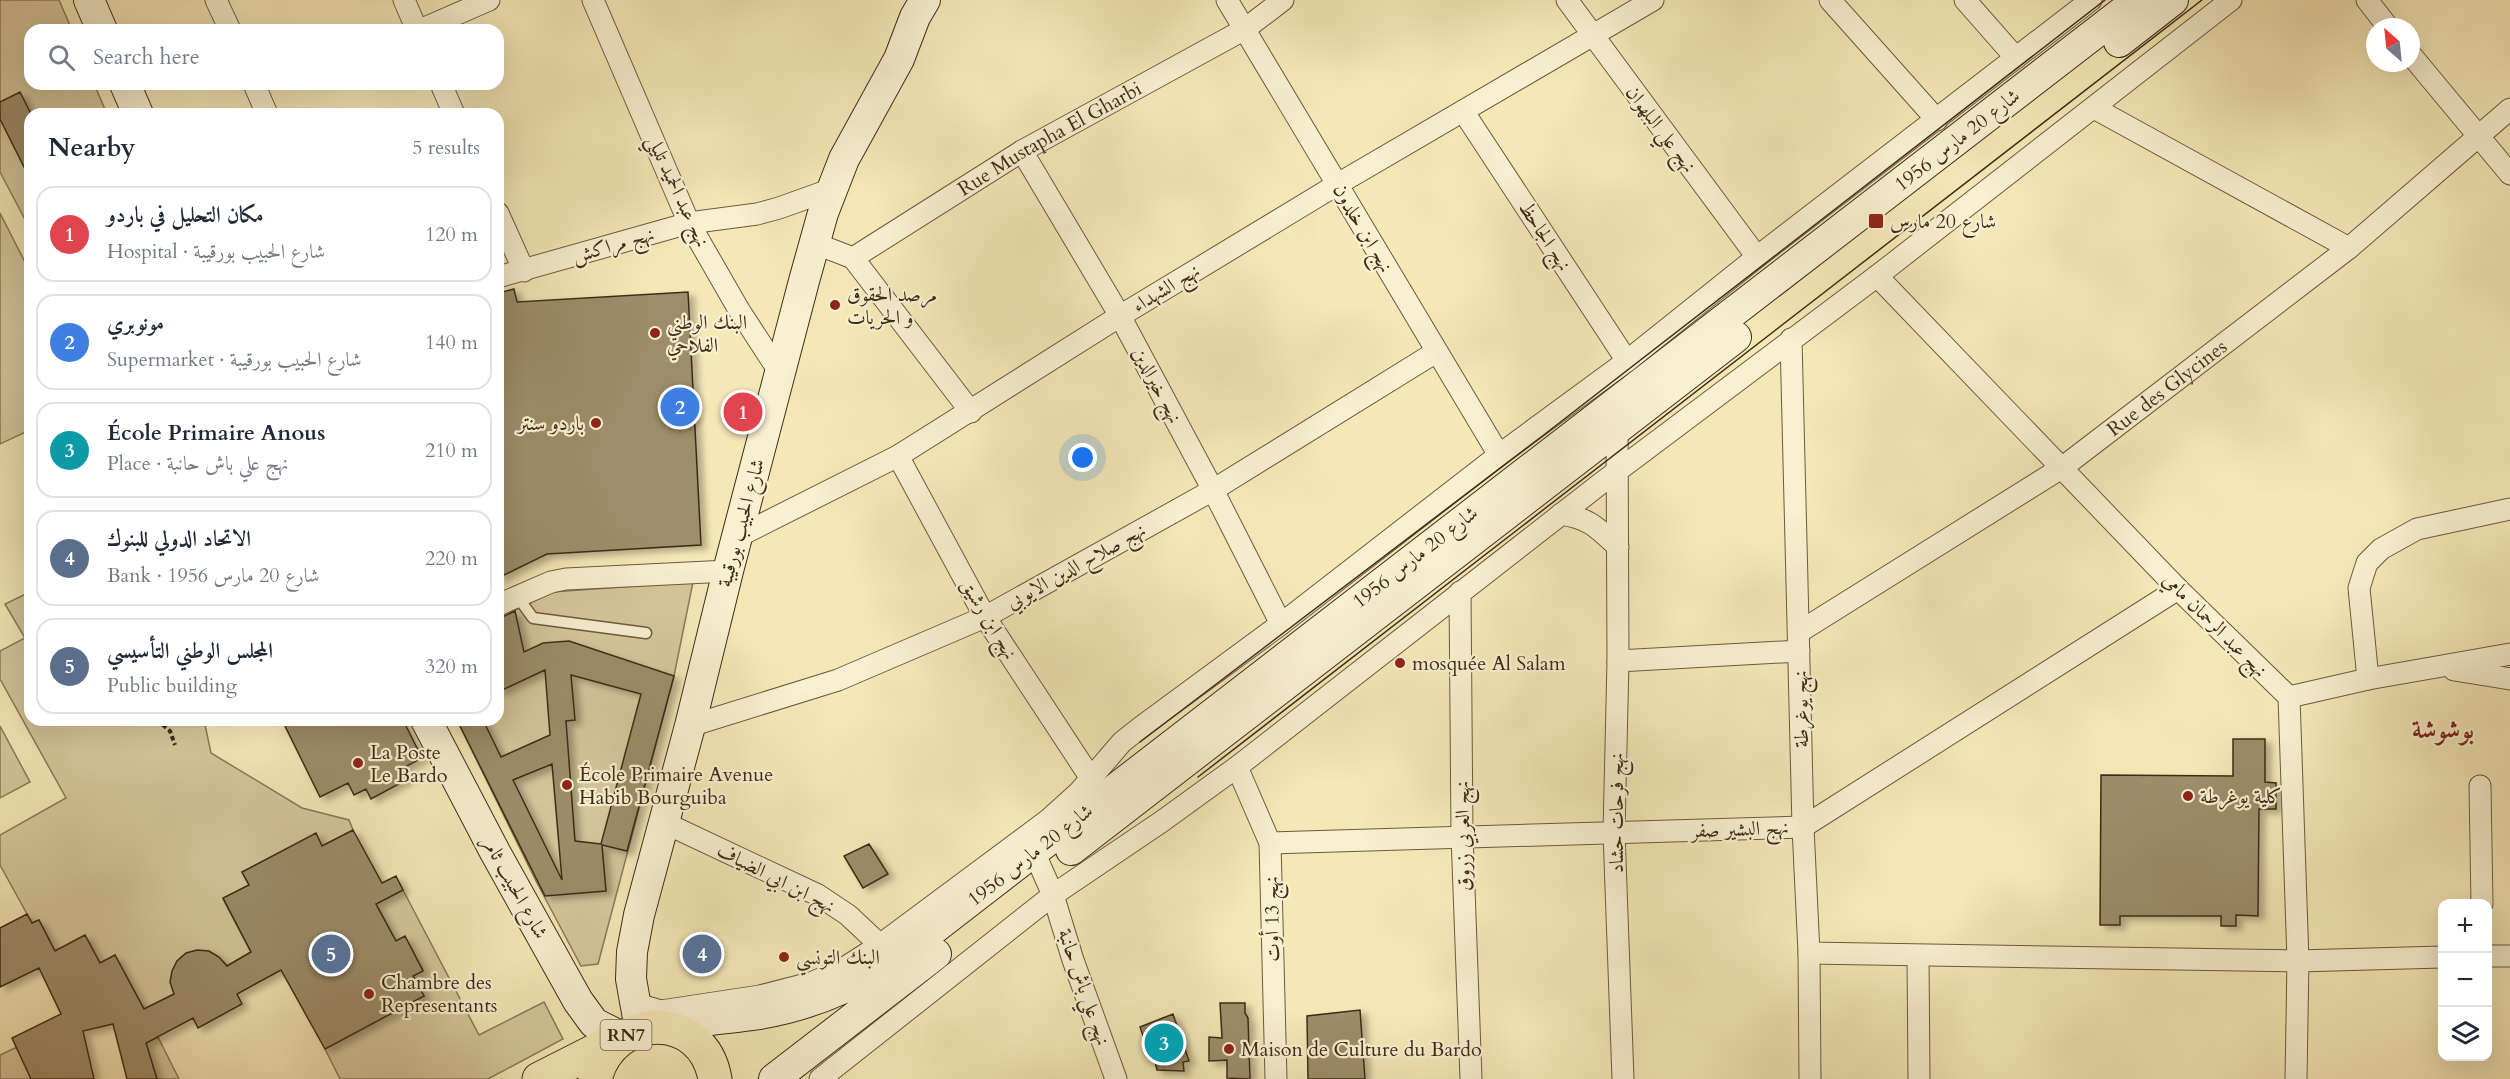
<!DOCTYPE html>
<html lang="en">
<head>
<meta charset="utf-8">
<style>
  body { margin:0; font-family:Cardo,Amiri,serif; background:#f6f6f7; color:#1f2937 }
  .controls { position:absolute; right:18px; bottom:18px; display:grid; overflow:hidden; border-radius:12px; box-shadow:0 6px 24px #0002 }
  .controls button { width:54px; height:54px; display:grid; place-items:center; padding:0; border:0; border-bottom:2px solid #e0e1e3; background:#fff; color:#1f2937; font:30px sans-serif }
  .compass { position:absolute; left:2366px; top:18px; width:54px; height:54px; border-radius:50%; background:#fff; box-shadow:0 6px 24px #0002; rotate:333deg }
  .you { position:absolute; left:1083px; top:458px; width:21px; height:21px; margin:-15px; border:4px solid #fff; border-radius:50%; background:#1a73e8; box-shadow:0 0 0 9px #1a73e833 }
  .badge { display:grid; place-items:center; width:39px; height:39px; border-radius:50%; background:#8f2418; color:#fff; font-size:20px; font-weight:700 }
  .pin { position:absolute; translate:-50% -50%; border:3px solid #fff; box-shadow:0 2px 6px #0006 }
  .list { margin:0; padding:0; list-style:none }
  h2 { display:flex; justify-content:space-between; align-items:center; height:78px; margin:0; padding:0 24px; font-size:26px }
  h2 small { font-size:20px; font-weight:400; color:#747a83 }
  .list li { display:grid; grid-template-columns:39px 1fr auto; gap:18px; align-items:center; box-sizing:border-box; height:96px; margin:0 12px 12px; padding:0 12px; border:2px solid #e0e1e3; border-radius:18px }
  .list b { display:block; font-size:22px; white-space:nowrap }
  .list p { margin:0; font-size:20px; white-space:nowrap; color:#747a83 }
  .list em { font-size:20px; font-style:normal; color:#747a83 }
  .icon { flex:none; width:33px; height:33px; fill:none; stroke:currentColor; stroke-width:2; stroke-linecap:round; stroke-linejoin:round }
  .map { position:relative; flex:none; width:2510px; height:1079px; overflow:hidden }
  .search { position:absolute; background:#fff; box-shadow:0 6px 24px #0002; left:24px; top:24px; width:480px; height:66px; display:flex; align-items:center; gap:15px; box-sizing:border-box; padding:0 21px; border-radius:18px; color:#747a83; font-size:22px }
  .panel { position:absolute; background:#fff; box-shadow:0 6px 24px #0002; left:24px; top:108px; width:480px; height:618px; border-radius:18px }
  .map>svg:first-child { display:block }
  .green { fill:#d6c89c; stroke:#8a7a5a; stroke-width:1.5 }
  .building { fill:#9d8d6a; stroke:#3e2b17; stroke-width:1.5; fill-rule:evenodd; filter:url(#shadow) }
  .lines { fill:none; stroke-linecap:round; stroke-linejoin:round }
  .lane-casing { stroke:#6c5a3f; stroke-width:13 }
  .street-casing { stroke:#6c5a3f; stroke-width:23 }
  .secondary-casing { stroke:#3e2b17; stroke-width:32 }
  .primary-casing { stroke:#3e2b17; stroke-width:35 }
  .path { stroke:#3e2b17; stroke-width:4; stroke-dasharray:4.5 3; stroke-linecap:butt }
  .lane { stroke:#f8f0d0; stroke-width:10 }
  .street { stroke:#f8f0d0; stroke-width:21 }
  .secondary { stroke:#f8f0d0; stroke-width:30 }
  .primary { stroke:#f5e8b7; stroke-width:33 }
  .tram { stroke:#3e2b17; stroke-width:1.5 }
  .poi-dot { fill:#8f2418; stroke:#f8f0d0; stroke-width:2 }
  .labels { text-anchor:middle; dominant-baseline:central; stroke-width:4.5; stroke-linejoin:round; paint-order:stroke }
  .shield { fill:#f8f0d0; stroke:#76664e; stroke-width:1.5 }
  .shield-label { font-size:18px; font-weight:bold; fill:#3e2b17 }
  .street-label { font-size:20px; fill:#3e2b17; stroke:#f8f0d0 }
  .poi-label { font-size:20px; fill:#3e2b17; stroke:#f8f0d0; text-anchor:start }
  .district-label { font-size:26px; font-weight:bold; fill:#7a1f14; stroke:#f8f0d0 }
</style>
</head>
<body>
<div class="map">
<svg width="2510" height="1079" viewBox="0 0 2510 1079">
  <defs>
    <filter id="shadow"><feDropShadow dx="6" dy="4" stdDeviation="3" flood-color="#0004"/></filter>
  </defs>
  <rect width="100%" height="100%" fill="#f5e8b7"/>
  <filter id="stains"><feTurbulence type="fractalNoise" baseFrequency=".00333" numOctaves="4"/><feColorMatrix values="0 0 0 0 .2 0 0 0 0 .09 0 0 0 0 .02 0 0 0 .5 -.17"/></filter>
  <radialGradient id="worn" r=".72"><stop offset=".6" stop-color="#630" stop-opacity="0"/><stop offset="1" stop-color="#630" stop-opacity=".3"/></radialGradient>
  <path class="green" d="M0,0h59l13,30h-42v54h64l13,30h-77v115l-30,-57z
    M0,213l30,59v158l-30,14z
    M693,582l-19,94 -76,288 -17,2 -45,-85 -79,-161h41v-101l54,-27z
    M30,592v128h174l7,33 91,55 47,12 4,10 -31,16 -6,-12 -74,38 7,13 -26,14 28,53 -24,14c-26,-31 -65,-11 -53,28l-30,15 -29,-54 -15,8 -15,-28 -30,16 -16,-31 -7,3 -32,-58v-30l66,-37 -66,-119v-28l25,-13 -20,-34z
    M0,726l30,56 -30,16z
    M403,890l76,145 65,-33 19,37 -75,40h-148l-15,-30 99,-53 -11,-20 10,-6 -18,-33 -9,4 -20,-37z
    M158,1037l21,42h-22l-11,-36z
    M17,1047l14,32h-31v-24z"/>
  <path class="building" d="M20,92l10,20v67l-30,-60v-17z
    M514,289l3,13 171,-10 13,253 -154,9 -49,24v-285z
    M515,611l9,41 19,-9 26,-2 105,35 -47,175 -25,-6 4,46 -61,5 -88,-176h26l18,37 49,-22 -5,-65 -47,22v-73zM571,675l70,19 -40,150 -26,-3 -9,-120 9,-1zM552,764l10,116 -49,-100z
    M282,720h121l19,38 -19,10 5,11 -37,20 -5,-10 -12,6 -6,-12 -28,14z
    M2233,739h32v43l11,1v26h-17l-1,107 -22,-1v11h-15v-10h-101v9h-20l1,-150 132,1z
    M353,830l29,53 14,-7 7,14 -27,14 20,37 9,-5 18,35 -10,5 11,20 -99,53 -44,-79 -44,24 5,10 -44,24 -5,-10 -47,25 11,36h-30l-14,-55 -30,7 11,48h-63l-19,-41 49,-24 -22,-46 -39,19v-59l27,-14 5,9 7,-3 16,31 30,-16 15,28 15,-8 29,54 30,-15 -4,-12 2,-11 5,-10 9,-8 11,-3 12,1 10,6 8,9 24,-14 -28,-54 26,-13 -7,-13 74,-39 6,13z
    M869,844l19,30 -25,14 -19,-32z
    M1220,1003h25v10l3,5 2,61 -23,-1v-18l-18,1v-24l13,1z
    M1360,1010l5,69h-57l-1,-63z
    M1173,1014l16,47 -6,1 1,9 -27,-1 -3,-13 -4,-1 -10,-29z"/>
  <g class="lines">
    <defs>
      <path id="lane" d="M517,596l16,22 113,15"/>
      <g id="street">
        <path d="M216,0l14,30"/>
        <path d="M404,0l13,30"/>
        <path d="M593,0l96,223 50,87 41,63"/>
        <path d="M1227,0l272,455"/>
        <path d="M1567,0l190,257"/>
        <path d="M1830,0l107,120"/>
        <path d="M1965,0l51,58"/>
        <path d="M2367,0l21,27"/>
        <path d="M420,30l69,-30"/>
        <path d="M2411,55l99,119"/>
        <path d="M254,84l13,30"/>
        <path d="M441,84l13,30"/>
        <path d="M2094,108l255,140"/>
        <path d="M1463,111l164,250"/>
        <path d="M1022,151l98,165 93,174 68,134"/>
        <path d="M498,213l26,58"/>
        <path id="s1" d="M814,243l39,15 169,-107 223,-122 38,-29"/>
        <path d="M853,258l118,154"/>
        <path d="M1877,276l301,313 111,108 9,264 -2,118"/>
        <path d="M498,277l191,-54 68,-9 22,-6 53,-19"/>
        <path d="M1791,339l12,488 6,126 1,126"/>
        <path d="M1617,420l1,241 -4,171 9,247"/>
        <path d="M898,456l87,161 105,160"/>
        <path d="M1561,514c28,4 37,14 57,33"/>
        <path d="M739,536l159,-80 222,-140 218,-132 315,-184"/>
        <path d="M1460,592l2,243 9,244"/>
        <path d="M498,605l53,-23 15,-3 162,-8"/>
        <path id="s2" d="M1799,632l264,-165 286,-219 161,-139"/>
        <path d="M1618,661l181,-10"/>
        <path d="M2454,670l56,9"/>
        <path d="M2368,679l-9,-91 8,-25 14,-14 36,-20 93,-20"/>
        <path d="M2289,697l79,-18 142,-25"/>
        <path d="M690,726l148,-46 147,-63 228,-127 223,-138"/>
        <path d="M1237,767l33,76 6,236"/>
        <path d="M2480,786l2,118"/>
        <path d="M665,823l153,72 30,20 32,30"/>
        <path d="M1270,843l533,-16 375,-238"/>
        <path d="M1034,852l19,43 20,65 43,119"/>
        <path d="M1809,953l489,8 144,-4"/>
        <path d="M1918,956l1,123"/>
        <path d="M2488,956h22"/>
        <path d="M634,1003l27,8 99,-15 51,-13 30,-13 39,-25 168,-125 31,-28 43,-50 19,-15 140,-103 218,-169 128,-94 130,-104 334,-257"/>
        <path d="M820,1079l233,-184 108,-73 76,-55 363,-283 277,-208 354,-276"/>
      </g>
      <path id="secondary" d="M89,0l13,30
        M2119,42l54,-42
        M125,84l13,30
        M426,720l69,132 83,149 16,22 28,14
        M1071,850l665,-513
        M654,1027c31,-5 61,-7 91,-11 50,-6 95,-23 138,-48l1255,-968
        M640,1029l-9,-50 1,-27 7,-37 51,-189 38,-155 76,-290 19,-68 21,-54 55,-100 16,-42 10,-17
        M774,1079l162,-125"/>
      <path id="primary" d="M539,1079l79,-40
        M595,1079c17,-68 108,-70 120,0"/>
    </defs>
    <use href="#lane" class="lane-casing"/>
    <use href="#street" class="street-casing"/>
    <use href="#secondary" class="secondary-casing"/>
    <use href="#primary" class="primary-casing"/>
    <path class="path" d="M157,720l13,11 5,14"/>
    <use href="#lane" class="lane"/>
    <use href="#street" class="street"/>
    <use href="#secondary" class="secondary"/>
    <use href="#primary" class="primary"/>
    <path class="tram" d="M1140,742l405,-308 560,-434
      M1198,777l1004,-777"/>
  </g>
  <g class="poi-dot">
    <rect x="1868" y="213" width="16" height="16" rx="3"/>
    <circle cx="835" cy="305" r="6"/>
    <circle cx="655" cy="333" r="6"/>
    <circle cx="596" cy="423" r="6"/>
    <circle cx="1400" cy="663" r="6"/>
    <circle cx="358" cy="763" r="6"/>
    <circle cx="567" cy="785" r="6"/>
    <circle cx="2188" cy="796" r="6"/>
    <circle cx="784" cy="957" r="6"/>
    <circle cx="369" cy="994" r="6"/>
    <circle cx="1229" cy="1049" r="6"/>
  </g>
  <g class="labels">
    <rect class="shield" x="600.5" y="1020" width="51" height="30" rx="4.5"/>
    <g class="shield-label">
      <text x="626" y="1035">RN7</text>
    </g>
    <g class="street-label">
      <text transform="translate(1661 129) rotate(53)">نهج علي البلهوان</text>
      <text stroke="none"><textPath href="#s1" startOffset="272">Rue Mustapha El Gharbi</textPath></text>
      <text transform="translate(1957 140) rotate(-38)">شارع 20 مارس 1956</text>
      <text transform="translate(678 191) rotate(65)">نهج عبد الحميد تليلي</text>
      <text transform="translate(1363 228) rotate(60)">نهج ابن خلدون</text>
      <text transform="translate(1545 236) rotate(57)">نهج الجاحظ</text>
      <text transform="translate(613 245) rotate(-16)">نهج مراكش</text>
      <text transform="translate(1166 288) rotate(-31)">نهج الشهداء</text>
      <text transform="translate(1157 385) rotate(62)">نهج خيرالدين</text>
      <text stroke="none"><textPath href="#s2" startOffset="442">Rue des Glycines</textPath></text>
      <text transform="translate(741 523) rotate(-75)">شارع الحبيب بورقيبة</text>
      <text transform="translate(1415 557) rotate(-38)">شارع 20 مارس 1956</text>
      <text transform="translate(1076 566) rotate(-29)">نهج صلاح الدين الايوبي</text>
      <text transform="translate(989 619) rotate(59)">نهج ابن رشيق</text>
      <text transform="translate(2215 625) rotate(45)">نهج عبد الرحمان مامي</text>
      <text transform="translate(1801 709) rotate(-91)">نهج يوغرطة</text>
      <text transform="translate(1616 813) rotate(-90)">نهج فرحات حشاد</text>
      <text transform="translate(1740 829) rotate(-2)">نهج البشير صفر</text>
      <text transform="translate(1463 836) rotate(-91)">نهج العربي زروق</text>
      <text transform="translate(1030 855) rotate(-38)">شارع 20 مارس 1956</text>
      <text transform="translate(776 878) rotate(27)">نهج ابن ابي الضياف</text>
      <text transform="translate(515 887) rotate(61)">شارع الحبيب ثامر</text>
      <text transform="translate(1272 919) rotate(-91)">نهج 13 أوت</text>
      <text transform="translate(1084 987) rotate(71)">نهج علي باش حانبة</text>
    </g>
    <g class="poi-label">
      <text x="1890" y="221">شارع 20 مارس</text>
      <text x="847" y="294">مرصد الحقوق<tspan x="847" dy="23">و الحريات</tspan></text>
      <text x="667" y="322">البنك الوطني<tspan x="667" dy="23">الفلاحي</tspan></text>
      <text x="584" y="423" text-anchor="end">باردو سنتر</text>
      <text x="1412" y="663">mosquée Al Salam</text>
      <text x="370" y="752">La Poste<tspan x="370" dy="23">Le Bardo</tspan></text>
      <text x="579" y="774">École Primaire Avenue<tspan x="579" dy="23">Habib Bourguiba</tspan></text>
      <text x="2200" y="796">كلية يوغرطة</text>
      <text x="796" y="957">البنك التونسي</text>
      <text x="381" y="982">Chambre des<tspan x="381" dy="23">Representants</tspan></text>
      <text x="1241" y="1049">Maison de Culture du Bardo</text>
    </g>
    <g class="district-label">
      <text x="2443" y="729">بوشوشة</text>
    </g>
  </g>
  <rect width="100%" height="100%" filter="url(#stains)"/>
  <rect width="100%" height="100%" fill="url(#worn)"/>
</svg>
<div class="controls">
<button>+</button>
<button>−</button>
<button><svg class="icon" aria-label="layers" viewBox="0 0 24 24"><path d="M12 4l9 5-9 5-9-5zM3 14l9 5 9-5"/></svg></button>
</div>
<svg class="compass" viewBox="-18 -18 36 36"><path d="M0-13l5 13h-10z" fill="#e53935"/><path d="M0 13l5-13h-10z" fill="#747a83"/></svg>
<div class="you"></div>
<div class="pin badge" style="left:743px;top:412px;background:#e0444e">1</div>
<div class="pin badge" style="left:680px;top:407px;background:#3f7fe0">2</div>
<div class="pin badge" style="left:1164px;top:1043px;background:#0f9aa8">3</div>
<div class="pin badge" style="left:702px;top:954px;background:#5c6f8a">4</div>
<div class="pin badge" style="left:331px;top:954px;background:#5c6f8a">5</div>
<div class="search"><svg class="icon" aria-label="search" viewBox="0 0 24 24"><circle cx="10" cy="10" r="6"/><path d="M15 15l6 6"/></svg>Search here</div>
<section class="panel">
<h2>Nearby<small>5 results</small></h2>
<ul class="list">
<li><span class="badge" style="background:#e0444e">1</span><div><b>مكان التحليل في باردو</b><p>Hospital · شارع الحبيب بورقيبة</p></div><em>120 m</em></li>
<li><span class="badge" style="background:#3f7fe0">2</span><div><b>مونوبري</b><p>Supermarket · شارع الحبيب بورقيبة</p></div><em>140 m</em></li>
<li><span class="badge" style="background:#0f9aa8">3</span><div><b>École Primaire Anous</b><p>Place · نهج علي باش حانبة</p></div><em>210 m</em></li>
<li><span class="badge" style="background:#5c6f8a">4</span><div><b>الاتحاد الدولي للبنوك</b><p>Bank · شارع 20 مارس 1956</p></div><em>220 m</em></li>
<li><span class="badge" style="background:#5c6f8a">5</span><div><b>المجلس الوطني التأسيسي</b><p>Public building</p></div><em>320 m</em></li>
</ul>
</section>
</div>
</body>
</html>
